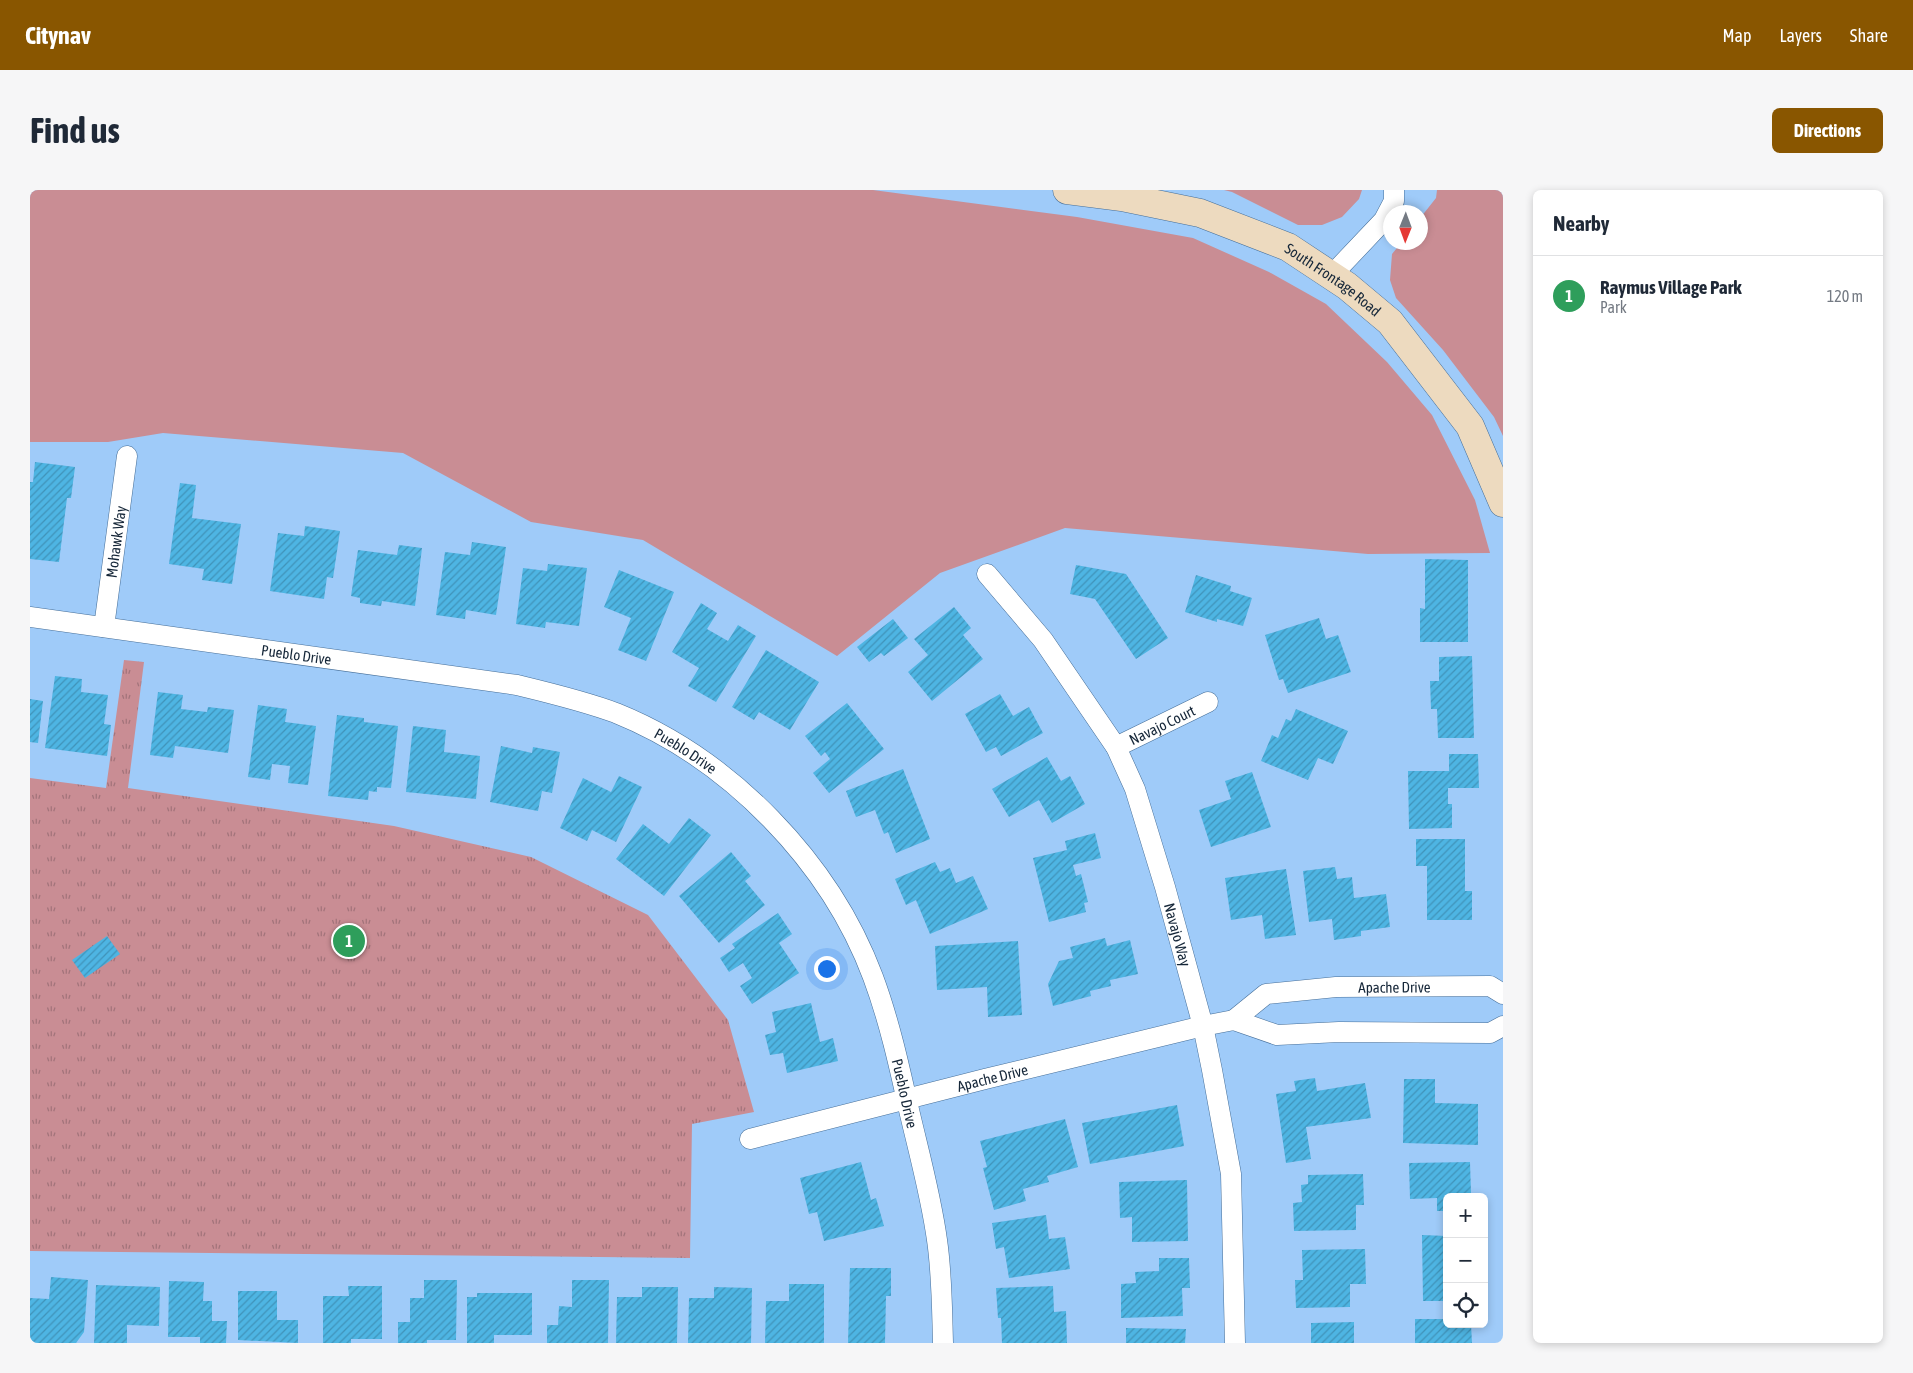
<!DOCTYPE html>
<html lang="en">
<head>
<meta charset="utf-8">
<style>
  body { margin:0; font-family:"Asap Condensed",sans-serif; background:#f6f6f7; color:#1f2937 }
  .controls { position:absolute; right:15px; bottom:15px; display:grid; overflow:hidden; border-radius:8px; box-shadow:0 2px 8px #0003 }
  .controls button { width:45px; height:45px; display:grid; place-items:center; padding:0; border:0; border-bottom:1px solid #e0e1e3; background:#fff; color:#1f2937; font:25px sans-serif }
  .compass { position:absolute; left:1353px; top:15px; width:45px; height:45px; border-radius:50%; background:#fff; box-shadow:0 2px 8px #0003; rotate:181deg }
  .you { position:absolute; left:796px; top:778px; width:18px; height:18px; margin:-12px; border:4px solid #fff; border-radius:50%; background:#1a73e8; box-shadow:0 0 0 8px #1a73e833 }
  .badge { display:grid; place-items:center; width:32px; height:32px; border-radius:50%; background:#895600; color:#fff; font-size:16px; font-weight:700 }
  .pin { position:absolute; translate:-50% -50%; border:2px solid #fff; box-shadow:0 1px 5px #0006 }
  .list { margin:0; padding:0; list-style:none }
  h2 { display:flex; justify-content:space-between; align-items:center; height:65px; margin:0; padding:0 20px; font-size:21px }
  h2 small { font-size:16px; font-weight:400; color:#747a83 }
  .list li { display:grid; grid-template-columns:32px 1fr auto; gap:15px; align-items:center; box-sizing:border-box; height:80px; padding:0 20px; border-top:1px solid #e0e1e3 }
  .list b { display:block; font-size:19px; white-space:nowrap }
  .list p { margin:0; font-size:16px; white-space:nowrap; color:#747a83 }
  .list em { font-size:16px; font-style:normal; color:#747a83 }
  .icon { flex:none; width:28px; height:28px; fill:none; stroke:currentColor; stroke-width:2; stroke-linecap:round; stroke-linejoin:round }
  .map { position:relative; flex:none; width:1473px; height:1153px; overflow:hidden; border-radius:8px }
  header { display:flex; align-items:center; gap:30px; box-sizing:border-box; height:70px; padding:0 25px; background:#895600; color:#fff }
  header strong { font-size:24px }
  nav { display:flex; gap:28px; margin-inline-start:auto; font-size:18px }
  .intro { display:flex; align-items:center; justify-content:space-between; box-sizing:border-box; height:120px; padding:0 30px }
  h1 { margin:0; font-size:35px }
  .button { padding:12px 22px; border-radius:8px; background:#895600; color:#fff; font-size:18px; font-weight:700 }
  main { display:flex; gap:30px; padding:0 30px }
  aside { flex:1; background:#fff; border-radius:8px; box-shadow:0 2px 8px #0003 }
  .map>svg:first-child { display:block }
  .green { fill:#c98d94 }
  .park { fill:url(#park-tufts) }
  .building { fill:url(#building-hatch) }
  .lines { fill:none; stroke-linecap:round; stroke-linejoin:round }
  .street-casing { stroke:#456e98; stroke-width:21 }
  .secondary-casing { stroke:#456e98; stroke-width:29 }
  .street { stroke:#fff; stroke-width:20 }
  .secondary { stroke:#eddabf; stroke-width:28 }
  .labels { text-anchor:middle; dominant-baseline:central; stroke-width:4; stroke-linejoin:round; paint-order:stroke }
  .street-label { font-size:15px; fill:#162739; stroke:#d7e9fc }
</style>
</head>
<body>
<header>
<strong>Citynav</strong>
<nav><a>Map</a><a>Layers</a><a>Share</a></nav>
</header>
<div class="intro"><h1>Find us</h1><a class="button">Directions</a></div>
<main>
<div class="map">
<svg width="1473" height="1153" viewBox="0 0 1473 1153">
  <defs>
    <pattern id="park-tufts" width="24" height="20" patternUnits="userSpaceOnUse" patternTransform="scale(1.25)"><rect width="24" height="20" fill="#c98d94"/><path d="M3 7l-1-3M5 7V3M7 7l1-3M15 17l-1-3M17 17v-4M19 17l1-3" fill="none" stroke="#a2737a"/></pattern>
    <pattern id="building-hatch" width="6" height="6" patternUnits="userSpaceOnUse" patternTransform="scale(1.25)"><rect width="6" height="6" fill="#4eb5e3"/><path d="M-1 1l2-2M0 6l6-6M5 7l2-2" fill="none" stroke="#4093b9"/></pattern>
  </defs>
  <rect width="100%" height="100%" fill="#9fcbf9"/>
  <path class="green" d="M0,0h843l204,27 116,21 76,34 57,32 61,58 45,53 43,85 15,53 -122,1 -303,-26 -125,45 -103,83 -194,-116 -112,-18 -128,-69 -240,-20 -55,9h-78z
    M1194,0h138l-3,9 -17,18 -20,8h-24l-66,-33z
    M1407,0h66v246l-9,-19 -51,-67 -47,-52 -6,-18 2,-26 9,-11 19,-1 1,-25 15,-19z"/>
  <path class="park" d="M94,470l20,2 -16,126 266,38 137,31 117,58 80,105 26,92 -62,12 -2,134 -660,-7v-473l76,10z"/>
  <path class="building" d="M5,272l40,5 -4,31h-4l-8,64 -29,-3v-77h3z
    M150,293l16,2 -4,33 49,6 -9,60 -30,-4 2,-11 -35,-5z
    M275,336l35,5 -7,47 -6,-1 -3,22 -54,-8 8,-58 26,3z
    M442,352l34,5 -10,68 -30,-5 -1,9 -29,-4 9,-63 25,3z
    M369,355l23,3 -7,58 -33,-5 -1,5 -21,-3v-5l-9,-2 7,-46 39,5z
    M1395,369l43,1v82h-48v-34l5,1z
    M518,374l39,4 -8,58 -33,-4 -1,6 -29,-4 7,-56 24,3z
    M1046,375l50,9 42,64 -32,21 -41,-60 -25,-5z
    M589,380l55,22 -28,69 -28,-11 13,-32 -27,-11z
    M1166,385l35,11 -1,5 22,7 -9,28 -26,-7v3l-32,-10z
    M671,413l16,10 -10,16 21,12 10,-16 18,11 -40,66 -28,-16 11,-18 -27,-16z
    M924,417l17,21 -8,7 20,24 -51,42 -24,-29 20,-17 -14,-16z
    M1289,428l7,21 12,-4 13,37 -63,21 -5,-14 -4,1 -14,-45z
    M863,429l15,19 -24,18 -3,-3 -12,9 -12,-15z
    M736,460l53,32 -29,48 -31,-18 -5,8 -22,-13z
    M1442,466l2,82h-36l-1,-29h-6l-1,-28h9v-24z
    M25,486l27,3 -1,13 27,3 -4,29 7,1 -4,31 -62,-8z
    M128,502l25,3 -2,14 26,3 1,-5 26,3 -6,43 -53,-7 -2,12 -23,-3z
    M970,504l13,22 16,-9 14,26 -42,23 -5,-9 -10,5 -21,-38z
    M0,509l13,2 -5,42 -8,-1z
    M817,513l37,46 -55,44 -16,-20 17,-14 -5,-7 -4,4 -16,-20z
    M228,515l29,4 -2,13 31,4 -8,59 -20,-2 2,-17 -18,-2 -2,16 -22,-3z
    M1266,519l52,22 -15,33 -15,-6 -10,22 -47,-19 11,-26 6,3 8,-19 5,2z
    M307,525l27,3v4l34,4 -7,62 -14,-1v5l-8,-1 -1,9 -40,-4z
    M383,536l33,4 -2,22 36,4 -4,43 -70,-7z
    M471,556l31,7 1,-6 27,5 -8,41 -10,-2 -4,20 -48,-9z
    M1419,564h29l1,34h-31v16h4v24l-43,1 -1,-58h41z
    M1017,567l14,24 9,-5 15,28 -33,19 -13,-23 -30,17 -17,-28z
    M873,579l27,70 -34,14 -8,-21 -4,2 -9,-24 -19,7 -10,-26z
    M1222,582l19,55 -60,20 -12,-37 32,-11 -6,-18z
    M589,586l23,11 -26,55 -24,-12 -5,11 -27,-13 23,-50 28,14z
    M659,628l22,17 -47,61 -48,-37 27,-35 26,20z
    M1065,643l6,25 -28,7 3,11 5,-2 7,28 -4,1 2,9 -37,10 -16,-64 34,-8 -2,-9z
    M1386,649h49v52h7v29h-45v-54h-11z
    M701,662l20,24 -6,5 20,24 -46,38 -40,-47z
    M905,672l5,10 10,-4 6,15 17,-7 15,33 -58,25 -14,-34 -10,5 -11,-26z
    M1305,677l2,12 15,-2 2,21 32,-4 4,33 -29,4v5l-27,4 -2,-21 -23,3 -6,-51z
    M1256,679l10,66 -31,4 -3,-24 -31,5 -6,-42z
    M748,723l14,21 -13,9 20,30 -47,31 -12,-18 12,-8 -9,-15 -14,9 -9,-14 15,-10 -3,-4z
    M77,746l13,18 -35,24 -13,-18z
    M1075,748l2,8 23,-6 8,34 -28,6 1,6 -21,5 1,5 -38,10 -5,-22 11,-23 14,-3 -3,-11z
    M988,751l4,74 -34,2 -1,-30 -50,3 -2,-44z
    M781,813l9,39 13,-4 5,23 -51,12 -4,-20 -13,2 -5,-20 11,-3 -4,-20z
    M1285,888l2,13 48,-8 6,35 -65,9 5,32 -25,4 -10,-69 20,-3 -2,-10z
    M1374,889h31v24l43,1v41l-75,-2z
    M1147,915l7,41 -94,18 -8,-41z
    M1035,929l13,48 -31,9 2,6 -26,7 3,12 -32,9 -11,-42 4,-1 -7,-26z
    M831,972l10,38 5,-2 8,28 -60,15 -7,-29 -8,2 -9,-36z
    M1440,972l1,31h9v4h-33v14h-10v-13l-27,1 -1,-36z
    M1333,984l1,31h-8v25l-62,1 -1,-28 9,-1 -1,-17 7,-1v-9z
    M1157,990l1,61 -56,1v-25l-12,1 -1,-36z
    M1016,1025l3,24 16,-2 5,32 -61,9 -5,-31 -8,2 -4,-26z
    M1392,1045l25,1v65h-24z
    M1335,1059l1,35h-16v23l-54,1 -1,-28h8l-1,-30z
    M1129,1068h30l1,30h-8l1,28 -62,2v-34l15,-1 -1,-11 24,-1z
    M820,1078h41v28h-5l-1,47h-37z
    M21,1087l37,3 -4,52 -8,11h-46v-45l19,1z
    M394,1090h33l-1,60h-29v3h-29v-21h12v-24h14z
    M542,1090h37l-1,63h-61v-18h11l1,-19 13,1z
    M139,1091l35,1 -1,19h9v20h15l-1,22h-26v-6h-32z
    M759,1094h35v59h-59l1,-42h23z
    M66,1095l64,2 -1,39 -32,-1v18h-33z
    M318,1096h34v53h-31v4h-28v-47h26z
    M1023,1096l1,26 12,-1 1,32h-65l-1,-25h-3l-2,-30z
    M612,1097h36l-1,56h-61l1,-46h25z
    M684,1097l38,1 -1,55h-63l1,-45h25z
    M208,1101h39v29h21v23l-60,-3z
    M447,1103h55v42h-38v8h-27v-46h10z
    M1385,1129h32v5h24l1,19h-57z
    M1324,1132v21h-43v-20z
    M1096,1138l60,1 -1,14h-59z"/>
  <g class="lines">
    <defs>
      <g id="street">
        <path d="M1301,86l53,-56 10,-19v-11"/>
        <path id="s1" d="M957,384l56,66 73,107 19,42 30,98 38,139 9,44 19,104 4,169"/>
        <path id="s2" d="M0,427l487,68c33,8 67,16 99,28 114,46 214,149 257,264 16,43 26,88 36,133 10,43 22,86 28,130 5,34 5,69 6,103"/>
        <path id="s3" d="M74,437l23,-171"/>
        <path id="s4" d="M1086,557l92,-45"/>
        <path id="s5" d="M1204,830l32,-26 70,-7 154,-1 13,8"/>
        <path id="s6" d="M720,949l235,-60 218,-53 31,-6 43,15 62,-3 151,1 13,-7"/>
      </g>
      <g id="secondary">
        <path id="s7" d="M1037,0l55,7 78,16 88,34 59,39 43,36 80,104 33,77"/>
      </g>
    </defs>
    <use href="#street" class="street-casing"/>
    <use href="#secondary" class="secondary-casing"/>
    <use href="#street" class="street"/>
    <use href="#secondary" class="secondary"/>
  </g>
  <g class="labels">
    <g class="street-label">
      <text stroke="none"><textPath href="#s7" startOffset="285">South Frontage Road</textPath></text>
      <text stroke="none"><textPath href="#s3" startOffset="86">Mohawk Way</textPath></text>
      <text stroke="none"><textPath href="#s2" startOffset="269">Pueblo Drive</textPath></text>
      <text stroke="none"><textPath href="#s4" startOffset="51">Navajo Court</textPath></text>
      <text stroke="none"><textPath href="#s2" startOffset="674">Pueblo Drive</textPath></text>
      <text stroke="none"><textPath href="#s1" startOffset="414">Navajo Way</textPath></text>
      <text stroke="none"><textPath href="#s5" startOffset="170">Apache Drive</textPath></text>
      <text stroke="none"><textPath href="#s6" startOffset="250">Apache Drive</textPath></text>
      <text stroke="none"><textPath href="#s2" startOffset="1094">Pueblo Drive</textPath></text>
    </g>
  </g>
</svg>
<div class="controls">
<button>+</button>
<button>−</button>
<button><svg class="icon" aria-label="locate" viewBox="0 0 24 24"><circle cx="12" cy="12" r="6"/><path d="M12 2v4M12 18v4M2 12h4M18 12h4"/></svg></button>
</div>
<svg class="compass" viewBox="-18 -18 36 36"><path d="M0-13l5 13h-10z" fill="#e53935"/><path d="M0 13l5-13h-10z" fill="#747a83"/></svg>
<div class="you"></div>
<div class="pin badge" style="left:319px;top:751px;background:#2e9e5b">1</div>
</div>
<aside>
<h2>Nearby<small></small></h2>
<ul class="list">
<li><span class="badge" style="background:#2e9e5b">1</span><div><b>Raymus Village Park</b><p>Park</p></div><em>120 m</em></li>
</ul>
</aside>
</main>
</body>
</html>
